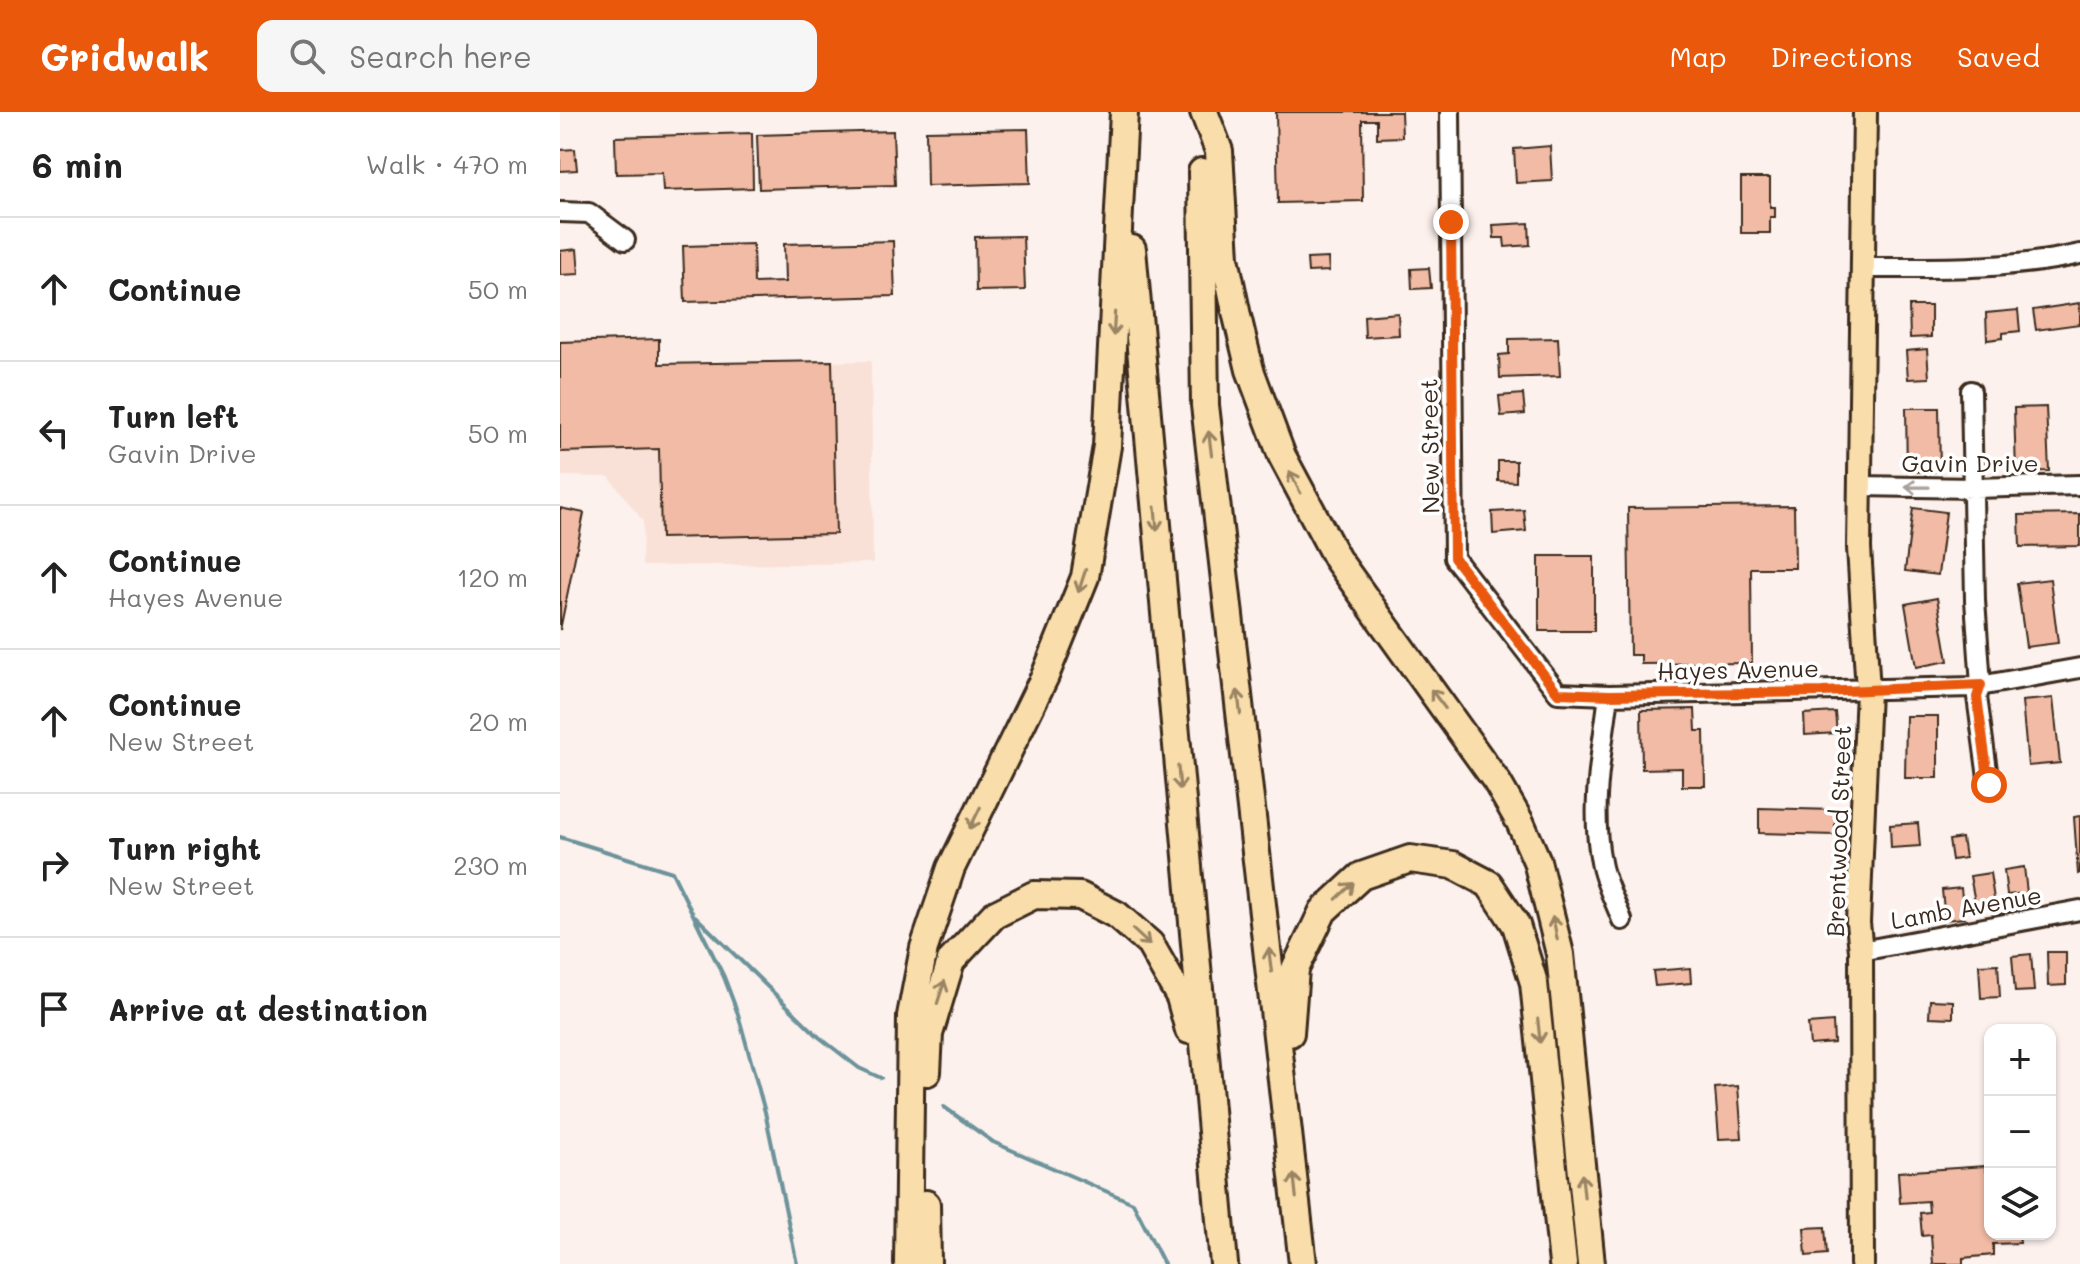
<!DOCTYPE html>
<html lang="en">
<head>
<meta charset="utf-8">
<style>
  body { margin:0; font-family:Mali,sans-serif; background:#f6f6f6; color:#222 }
  .controls { position:absolute; right:24px; bottom:24px; display:grid; overflow:hidden; border-radius:16px; box-shadow:0 2px 6px #0004 }
  .controls button { width:72px; height:72px; display:grid; place-items:center; padding:0; border:0; border-bottom:2px solid #e0e0e0; background:#fff; color:#222; font:40px sans-serif }
  .stop { position:absolute; width:24px; height:24px; margin:-18px; border:6px solid #ea580c; border-radius:50%; background:#fff }
  .stop.end { background:#ea580c; border-color:#fff; box-shadow:0 2px 8px #0008 }
  .list { margin:0; padding:0; list-style:none }
  h2 { display:flex; justify-content:space-between; align-items:center; height:104px; margin:0; padding:0 32px; font-size:34px }
  h2 small { font-size:26px; font-weight:400; color:#767676 }
  .list li { display:grid; grid-template-columns:52px 1fr auto; gap:24px; align-items:center; box-sizing:border-box; height:144px; padding:0 32px; border-top:2px solid #e0e0e0 }
  .list b { display:block; font-size:30px; white-space:nowrap }
  .list p { margin:0; font-size:26px; white-space:nowrap; color:#767676 }
  .list em { font-size:26px; font-style:normal; color:#767676 }
  .icon { flex:none; width:44px; height:44px; fill:none; stroke:currentColor; stroke-width:2; stroke-linecap:round; stroke-linejoin:round }
  .map { position:relative; flex:none; width:1520px; height:1152px; overflow:hidden }
  header { display:flex; align-items:center; gap:48px; box-sizing:border-box; height:112px; padding:0 40px; background:#ea580c; color:#fff }
  header strong { font-size:38px }
  nav { display:flex; gap:44px; margin-inline-start:auto; font-size:28px }
  .search { width:560px; height:72px; background:#f6f6f6; display:flex; align-items:center; gap:20px; box-sizing:border-box; padding:0 28px; border-radius:16px; color:#767676; font-size:30px }
  main { display:flex }
  aside { flex:1; background:#fff }
  .map>svg:first-child { display:block }
  .built { fill:#f9e1d7 }
  .lines { fill:none; stroke-linecap:round; stroke-linejoin:round }
  .stream { stroke:#6c929a; stroke-width:4 }
  .building { fill:#f1bba5; stroke:#3b2a1e; stroke-width:2 }
  .minor-casing { stroke:#3b2a1e; stroke-width:24 }
  .major-casing { stroke:#3b2a1e; stroke-width:28 }
  .highway-casing { stroke:#3b2a1e; stroke-width:32 }
  .minor { stroke:#fff; stroke-width:18 }
  .major { stroke:#f9deab; stroke-width:22 }
  .highway { stroke:#f9deab; stroke-width:26 }
  .oneway { stroke:#9a8464 }
  .oneway2 { stroke:#a79f9a }
  .route { stroke:#ea580c; stroke-width:10 }
  .labels { text-anchor:middle; dominant-baseline:central; stroke-width:7; stroke-linejoin:round; paint-order:stroke }
  .street-label { font-size:24px; fill:#3b2a1e; stroke:#fff }
</style>
</head>
<body>
<header>
<strong>Gridwalk</strong>
<div class="search"><svg class="icon" aria-label="search" viewBox="0 0 24 24"><circle cx="10" cy="10" r="6"/><path d="M15 15l6 6"/></svg>Search here</div>
<nav><a>Map</a><a>Directions</a><a>Saved</a></nav>
</header>
<main>
<aside>
<h2>6 min<small>Walk · 470 m</small></h2>
<ul class="list">
<li><svg class="icon" aria-label="ahead" viewBox="0 0 24 24"><path d="M12 20V5M6 11l6-6 6 6"/></svg><div><b>Continue</b></div><em>50 m</em></li>
<li><svg class="icon" aria-label="left" viewBox="0 0 24 24"><path d="M17 20v-9H6M10 6l-5 5 5 5"/></svg><div><b>Turn left</b><p>Gavin Drive</p></div><em>50 m</em></li>
<li><svg class="icon" aria-label="ahead" viewBox="0 0 24 24"><path d="M12 20V5M6 11l6-6 6 6"/></svg><div><b>Continue</b><p>Hayes Avenue</p></div><em>120 m</em></li>
<li><svg class="icon" aria-label="ahead" viewBox="0 0 24 24"><path d="M12 20V5M6 11l6-6 6 6"/></svg><div><b>Continue</b><p>New Street</p></div><em>20 m</em></li>
<li><svg class="icon" aria-label="right" viewBox="0 0 24 24"><path d="M7 20v-9h11M14 6l5 5-5 5"/></svg><div><b>Turn right</b><p>New Street</p></div><em>230 m</em></li>
<li><svg class="icon" aria-label="arrive" viewBox="0 0 24 24"><path d="M6 21V4h12l-3 4 3 4H6"/></svg><div><b>Arrive at destination</b></div></li>
</ul>
</aside>
<div class="map">
<svg width="1520" height="1152" viewBox="0 0 1520 1152">
  <rect width="100%" height="100%" fill="#fcf1ed"/>
  <filter id="ink" filterUnits="userSpaceOnUse"><feTurbulence type="fractalNoise" baseFrequency=".0125" numOctaves="2"/><feDisplacementMap in="SourceGraphic" scale="16" xChannelSelector="R" yChannelSelector="G"/><feConvolveMatrix kernelMatrix="1 2 1 2 8 2 1 2 1" color-interpolation-filters="sRGB"/></filter>
  <g filter="url(#ink)">
    <path class="built" d="M99,227l1,25 211,-3 2,202 -231,3 1,-45 -34,-44 -49,-1v-136z"/>
    <g class="lines">
      <path class="stream" d="M0,725l112,35 52,105 14,37 27,98 32,152
        M135,804l124,121 40,31 22,10
        M384,995l49,35 140,61 31,61"/>
    </g>
    <path class="building" d="M716,0h125l1,25 -25,1v-18h-15l1,81 -85,2z
      M468,17l2,54 -103,3 -1,-55z
      M333,19l2,54 -136,4 -2,-54z
      M192,21l1,55 -90,3 -1,-18 -46,1 -1,-37z
      M990,34l2,35 -36,2 -2,-34z
      M15,37l2,21 -17,1v-21z
      M1181,66h29v29h5v10h-5v16h-29z
      M969,111l1,22 -25,2 -1,-9h-10l-1,-13z
      M463,124l2,54 -49,1 -1,-54z
      M333,129l2,55 -210,6 -2,-56 70,-2 1,39 31,-1 -1,-38z
      M17,137l2,25 -19,1v-24z
      M768,146l1,13 -21,1 -1,-13z
      M869,156l2,20 -19,1 -1,-20z
      M1520,191v21l-44,6 -3,-20z
      M1349,194h22v31l-21,1z
      M1458,198l2,21 -17,2v5l-16,2 -1,-27z
      M838,201l1,22 -34,2 -1,-21z
      M998,226l2,38 -60,2 -1,-23 10,-1v-15z
      M99,227v25l173,-3 4,173 -175,4 -2,-89 -99,3v-110z
      M1367,237l2,29 -21,1 -2,-28z
      M963,282l2,20 -24,2 -2,-20z
      M1486,295l3,64 -33,1 -2,-64z
      M1346,296h33l1,63 -33,1z
      M938,349h18v21l-18,-1z
      M1234,394l1,62h-44l1,95 -111,1v-9h-11l-2,-147z
      M0,396l24,5 -24,117z
      M1353,396l33,4 -8,63 -33,-4z
      M964,398l2,21 -33,3 -1,-22z
      M1520,402v32l-60,1 -1,-32z
      M979,444h55v75h-55z
      M1490,467l8,64 -32,4 -9,-64z
      M1377,486l11,63 -32,6 -11,-63z
      M1493,586l7,65 -32,3 -6,-65z
      M1135,597l1,22h8l1,55h-23v-18l-40,1 -1,-59z
      M1275,600l2,21 -32,2 -1,-21z
      M1346,604h32v62h-33z
      M1199,696l76,2v25l-76,-2z
      M1520,704v57l-2,1 -4,-57z
      M1358,711l2,23 -29,2 -1,-23z
      M1402,726l3,20 -13,2 -3,-20z
      M1464,755l3,26 -20,2 -3,-25z
      M1430,761l4,26 -19,3 -5,-26z
      M1401,776l3,30 -19,2 -3,-30z
      M1487,840h19v33l-18,1z
      M1471,842l3,37 -19,1 -3,-36z
      M1438,852l2,33 -19,1 -2,-33z
      M1130,856l1,15 -36,3 -2,-15z
      M1370,888l23,1v17l-24,-1z
      M1273,910l1,21 -24,2 -2,-21z
      M1178,974l4,52 -23,1 -4,-51z
      M1425,1054l1,5h4v63h29l1,9 -27,1v11l-30,3v6h-30l-2,-29 -9,1 -2,-23 9,-1 -1,-11 -28,2 -2,-31z
      M1265,1115l2,27 -21,2 -2,-28z"/>
    <g class="lines">
      <defs>
        <path id="minor" d="M890,0l4,446 104,135 51,2 365,-8 106,-19
          M0,100l29,1 36,27
          M1305,156c72,0 144,2 215,-14
          M1411,279l4,209 6,85 -4,12 12,88
          M1300,374l114,2 106,-3
          M1049,583c-7,56 -19,111 -8,167 3,19 14,39 21,58
          M1301,839l219,-41"/>
        <path id="major" d="M1302,1152l-1,-313 -3,-28 10,-232 -9,-143 6,-436"/>
        <path id="highway" d="M644,0l15,39 6,107 12,58 13,54 32,86 55,103 160,223 23,40 17,39 23,93 31,310
          M642,60l3,233 98,859
          M572,137l92,1015
          M730,921l5,-64 28,-58 38,-35 49,-17 43,6 36,19 27,41 18,58 29,281
          M367,960l2,-38 22,-73 43,-46 40,-20 46,1 37,19 33,29 30,53 9,33
          M366,1092l1,60
          M348,1152l3,-248 13,-68 27,-80 94,-192 40,-99 22,-131 17,-334"/>
      </defs>
      <use href="#minor" class="minor-casing"/>
      <use href="#major" class="major-casing"/>
      <use href="#highway" class="highway-casing"/>
      <use href="#minor" class="minor"/>
      <use href="#major" class="major"/>
      <use href="#highway" class="highway"/>
    </g>
    <defs><path id="oneway-shaft" d="M-6 0H5M1.5-3L5.5 0L1.5 3" fill="none" stroke-width="1.6" stroke-linecap="round" stroke-linejoin="round" transform="scale(2)"/></defs>
    <g class="oneway">
      <use href="#oneway-shaft" transform="translate(554 212) rotate(93)"/>
      <use href="#oneway-shaft" transform="translate(650 331) rotate(-97)"/>
      <use href="#oneway-shaft" transform="translate(735 370) rotate(-116)"/>
      <use href="#oneway-shaft" transform="translate(596 407) rotate(85)"/>
      <use href="#oneway-shaft" transform="translate(522 469) rotate(108)"/>
      <use href="#oneway-shaft" transform="translate(878 587) rotate(-127)"/>
      <use href="#oneway-shaft" transform="translate(679 590) rotate(-97)"/>
      <use href="#oneway-shaft" transform="translate(619 666) rotate(85)"/>
      <use href="#oneway-shaft" transform="translate(415 706) rotate(116)"/>
      <use href="#oneway-shaft" transform="translate(785 779) rotate(-43)"/>
      <use href="#oneway-shaft" transform="translate(995 816) rotate(-101)"/>
      <use href="#oneway-shaft" transform="translate(581 825) rotate(43)"/>
      <use href="#oneway-shaft" transform="translate(710 848) rotate(-97)"/>
      <use href="#oneway-shaft" transform="translate(381 880) rotate(-72)"/>
      <use href="#oneway-shaft" transform="translate(979 919) rotate(84)"/>
      <use href="#oneway-shaft" transform="translate(735 1074) rotate(-96)"/>
      <use href="#oneway-shaft" transform="translate(1023 1074) rotate(-96)"/>
    </g>
    <use class="oneway2" href="#oneway-shaft" transform="translate(1357 375) rotate(-179)"/>
  </g>
  <g class="lines" filter="url(#ink)">
    <path class="route" d="M891,110l3,336 104,135 51,2 213,-3 159,-7 -4,12 12,88"/>
  </g>
  <g class="labels">
    <g class="street-label">
      <text transform="translate(869 334) rotate(-91)">New Street</text>
      <text x="1410" y="350">Gavin Drive</text>
      <text transform="translate(1178 557) rotate(-1)">Hayes Avenue</text>
      <text transform="translate(1278 719) rotate(-88)">Brentwood Street</text>
      <text transform="translate(1406 795) rotate(-10)">Lamb Avenue</text>
    </g>
  </g>
</svg>
<div class="controls">
<button>+</button>
<button>−</button>
<button><svg class="icon" aria-label="layers" viewBox="0 0 24 24"><path d="M12 4l9 5-9 5-9-5zM3 14l9 5 9-5"/></svg></button>
</div>
<div class="stop" style="left:1429px;top:673px"></div>
<div class="stop end" style="left:891px;top:110px"></div>
</div>
</main>
</body>
</html>
